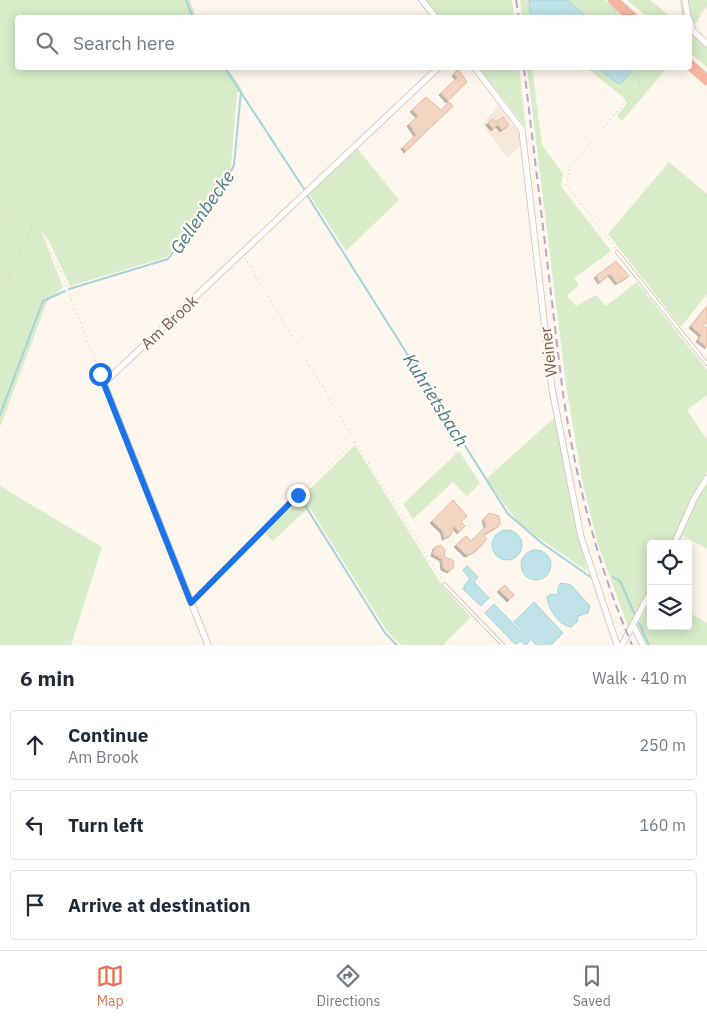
<!DOCTYPE html>
<html lang="en">
<head>
<meta charset="utf-8">
<style>
  body { margin:0; font-family:"IBM Plex Sans",sans-serif; background:#f2f2f3; color:#1f2937 }
  .controls { position:absolute; right:15px; bottom:15px; display:grid; overflow:hidden; border-radius:5px; box-shadow:0 2px 12px #0003 }
  .controls button { width:45px; height:45px; display:grid; place-items:center; padding:0; border:0; border-bottom:1px solid #e0e1e3; background:#fff; color:#1f2937; font:25px sans-serif }
  .stop { position:absolute; width:15px; height:15px; margin:-11px; border:4px solid #1a73e8; border-radius:50%; background:#fff }
  .stop.end { background:#1a73e8; border-color:#fff; box-shadow:0 1px 5px #0008 }
  .list { margin:0; padding:0; list-style:none }
  h2 { display:flex; justify-content:space-between; align-items:center; height:65px; margin:0; padding:0 20px; font-size:21px }
  h2 small { font-size:16px; font-weight:400; color:#747a83 }
  .list li { display:grid; grid-template-columns:32px 1fr auto; gap:15px; align-items:center; box-sizing:border-box; height:70px; margin:0 10px 10px; padding:0 10px; border:1px solid #e0e1e3; border-radius:5px }
  .list b { display:block; font-size:19px; white-space:nowrap }
  .list p { margin:0; font-size:16px; white-space:nowrap; color:#747a83 }
  .list em { font-size:16px; font-style:normal; color:#747a83 }
  .icon { flex:none; width:28px; height:28px; fill:none; stroke:currentColor; stroke-width:2; stroke-linecap:round; stroke-linejoin:round }
  .map { position:relative; flex:none; width:707px; height:645px; overflow:hidden }
  .search { position:absolute; background:#fff; box-shadow:0 2px 12px #0003; left:15px; right:15px; top:15px; height:55px; display:flex; align-items:center; gap:12px; box-sizing:border-box; padding:0 18px; border-radius:5px; color:#747a83; font-size:19px }
  .sheet { height:305px; background:#fff }
  nav { display:flex; justify-content:space-around; align-items:center; box-sizing:border-box; height:70px; border-top:1px solid #e0e1e3; background:#fff; font-size:14px; color:#747a83 }
  nav a { display:grid; justify-items:center; gap:2px }
  nav .on { color:#e76f51 }
  .map>svg:first-child { display:block }
  .residential { fill:#f5e8da }
  .green { fill:#d8ecc9 }
  .water { fill:#bfe3e8; stroke:#a5d3da }
  .lines { fill:none; stroke-linecap:round; stroke-linejoin:round }
  .stream { stroke:#a5d3da; stroke-width:2 }
  .building { fill:#f3d5c3; stroke:#e6bba3; filter:url(#shadow) }
  .lane-casing { stroke:#d1beb0; stroke-width:4 }
  .street-casing { stroke:#d1beb0; stroke-width:7 }
  .highway-casing { stroke:#dad1cd; stroke-width:11 }
  .path { stroke:#d9b8a5; stroke-width:1; stroke-dasharray:1 4; stroke-linecap:butt }
  .lane { stroke:#fff; stroke-width:2.5 }
  .street { stroke:#fff; stroke-width:5.5 }
  .highway { stroke:#f7b7a3; stroke-width:10 }
  .rail { stroke:#b9a8c9; stroke-width:2; stroke-dasharray:8 5; stroke-linecap:butt }
  .route { stroke:#1a73e8; stroke-width:6 }
  .labels { text-anchor:middle; dominant-baseline:central; stroke-width:4.5; stroke-linejoin:round; paint-order:stroke }
  .street-label { font-size:16px; fill:#7a5c4d; stroke:#fffaf3 }
  .water-label { font-size:18px; font-style:italic; fill:#437c86; stroke:#fffaf3 }
</style>
</head>
<body>
<div class="map">
<svg width="707" height="645" viewBox="0 0 707 645">
  <defs>
    <filter id="shadow"><feDropShadow dx="-2" dy="2" stdDeviation="0" flood-color="#0004"/></filter>
  </defs>
  <rect width="100%" height="100%" fill="#fdf6ec"/>
  <path class="residential" d="M498,106l21,27 2,12 -14,13 -25,-34z"/>
  <path class="green" d="M0,0h190l6,17 -178,1v50h209l15,21 -5,4 -6,73 -7,15 -57,76 -97,29 -21,-45 -8,-10 22,56 -16,15 -47,125z
    M426,0h86l2,17h-74z
    M520,0h9l1,13 5,4h-13z
    M567,0h37l21,17h-38z
    M627,0h23l21,17h-23z
    M680,0h27v5l-13,20h-4v-7l-8,-1z
    M690,34l17,14v19l-17,-14z
    M479,68h40l7,60z
    M527,68h5l10,77 21,29 -2,12 50,65 -37,27 5,7 -12,11 9,10 20,-11 10,11 31,-24 70,88v25l-20,15 20,30v32l-16,26 -20,46h-20v40l-23,43 -30,-83 -15,-59 -17,-100z
    M587,68c18,-1 20,13 34,15l14,-15h32l-45,53 -5,-5 10,-13 -3,-5z
    M357,148l42,52 -53,51 -37,-57z
    M669,162l38,32v100l-26,33 -73,-93z
    M555,417l32,154 -67,-46 -34,-46z
    M355,445l88,142 28,30 -28,28h-42l-14,-14 -78,-124 -36,34 -8,-8z
    M459,451l21,32 -13,13 -14,-14 -40,37 -10,-15z
    M707,484v65l-26,-15 16,-35z
    M0,486l102,61 -31,98h-71z
    M651,599v27h37v-14l19,11v22h-61l-9,-19z"/>
  <path class="water" d="M529,0h38l20,17h-52l-5,-4z
    M598,68h37l-14,15h-4z
    M492 545a15 15 0 1 1 30 0a15 15 0 1 1-30 0Z
    M521 565a15 15 0 1 1 30 0a15 15 0 1 1-30 0Z
    M467,566l11,11 -4,5 15,16 -8,8 -19,-18 4,1 -2,-3 6,-7 -7,-9z
    M561,583l10,2 19,21 -2,7 -10,3 -1,6 -6,5c-13,-2 -23,-19 -24,-30l3,-3 8,1v-9z
    M534,602l29,31 -12,12h-15l-22,-23z
    M494,604l36,37 -4,4 -5,-4 -6,3 -30,-31z"/>
  <g class="lines">
    <path class="stream" d="M186,0l7,18
      M225,68l79,121
      M307,195l201,319 35,30 49,34
      M69,289l99,-30 57,-76 9,-18 7,-74
      M0,415l43,-114 22,-10
      M306,507l79,126 12,12
      M613,577l7,4 15,34
      M639,623l10,22"/>
  </g>
  <path class="building" d="M458,69l9,13 -19,19 -7,-8 16,-15 -3,-4z
    M426,97l15,13 8,-8 4,4 -47,45 -3,-4 13,-12 -7,-11 9,-8 -6,-6z
    M503,117l6,8 -7,5 -4,-5 -5,4 -5,-6 5,-4 3,3z
    M616,261l13,15 -12,7 -7,-9 -10,8 -4,-6z
    M707,306v16l-4,4 4,2v19l-9,-7 3,-5 -10,-9z
    M453,500l14,16 -6,6 4,4 -6,6 -5,-6 -3,9 -7,3 -1,-6 -11,-11z
    M489,513l10,3 1,9 -17,10 4,4 -9,10 -10,6 -3,-1 -9,-9 10,-9 5,5 15,-15 -2,-7z
    M441,545l4,5 -1,7 9,3 1,4 -1,4 -4,3 -6,-3 -1,-9 -9,-5 2,-7z
    M505,585l9,10 -5,5 -10,-10z"/>
  <g class="lines">
    <defs>
      <path id="lane" d="M617,252l90,112
        M444,584l59,61"/>
      <path id="street" d="M422,0l14,18
        M685,0l3,18
        M690,21l3,10 14,13
        M475,68l47,62 30,259 29,148 36,108
        M674,544l21,-47 12,-19
        M633,625l10,20
        M208,645l-104,-262 334,-315
        M622,645l29,-54"/>
      <path id="highway" d="M613,0l20,18
        M690,65l17,15"/>
    </defs>
    <use href="#lane" class="lane-casing"/>
    <use href="#street" class="street-casing"/>
    <use href="#highway" class="highway-casing"/>
    <path class="path" d="M697,21l10,-16
      M0,211l25,9 17,14 20,41 40,103
      M615,248l-49,-63 4,-18 71,-84 -8,-6
      M0,296l32,-69
      M355,442l87,138
      M197,597l101,-102 57,-54 -110,-183"/>
    <use href="#lane" class="lane"/>
    <use href="#street" class="street"/>
    <use href="#highway" class="highway"/>
    <path class="rail" d="M516,0l3,18
      M524,68l39,326c13,86 34,170 69,251"/>
  </g>
  <g class="lines">
    <path class="route" d="M100,374l91,229 107,-108"/>
  </g>
  <g class="labels">
    <g class="street-label">
      <text transform="translate(169 322) rotate(-43)">Am Brook</text>
      <text transform="translate(548 352) rotate(-97)">Weiner</text>
    </g>
    <g class="water-label">
      <text transform="translate(202 212) rotate(-55)">Gellenbecke</text>
      <text transform="translate(436 400) rotate(58)">Kuhrietsbach</text>
    </g>
  </g>
</svg>
<div class="controls">
<button><svg class="icon" aria-label="locate" viewBox="0 0 24 24"><circle cx="12" cy="12" r="6"/><path d="M12 2v4M12 18v4M2 12h4M18 12h4"/></svg></button>
<button><svg class="icon" aria-label="layers" viewBox="0 0 24 24"><path d="M12 4l9 5-9 5-9-5zM3 14l9 5 9-5"/></svg></button>
</div>
<div class="stop" style="left:100px;top:374px"></div>
<div class="stop end" style="left:298px;top:495px"></div>
<div class="search"><svg class="icon" aria-label="search" viewBox="0 0 24 24"><circle cx="10" cy="10" r="6"/><path d="M15 15l6 6"/></svg>Search here</div>
</div>
<section class="sheet">
<h2>6 min<small>Walk · 410 m</small></h2>
<ul class="list">
<li><svg class="icon" aria-label="ahead" viewBox="0 0 24 24"><path d="M12 20V5M6 11l6-6 6 6"/></svg><div><b>Continue</b><p>Am Brook</p></div><em>250 m</em></li>
<li><svg class="icon" aria-label="left" viewBox="0 0 24 24"><path d="M17 20v-9H6M10 6l-5 5 5 5"/></svg><div><b>Turn left</b></div><em>160 m</em></li>
<li><svg class="icon" aria-label="arrive" viewBox="0 0 24 24"><path d="M6 21V4h12l-3 4 3 4H6"/></svg><div><b>Arrive at destination</b></div></li>
</ul>
</section>
<nav>
<a class="on"><svg class="icon" aria-label="map" viewBox="0 0 24 24"><path d="M3 6l6-2 6 2 6-2v14l-6 2-6-2-6 2zM9 4v14M15 6v14"/></svg>Map</a>
<a><svg class="icon" aria-label="directions" viewBox="0 0 24 24"><path d="M12 3l9 9-9 9-9-9zM9 14v-3h6M13 9l2 2-2 2"/></svg>Directions</a>
<a><svg class="icon" aria-label="saved" viewBox="0 0 24 24"><path d="M7 4h10v16l-5-4-5 4z"/></svg>Saved</a>
</nav>
</body>
</html>
